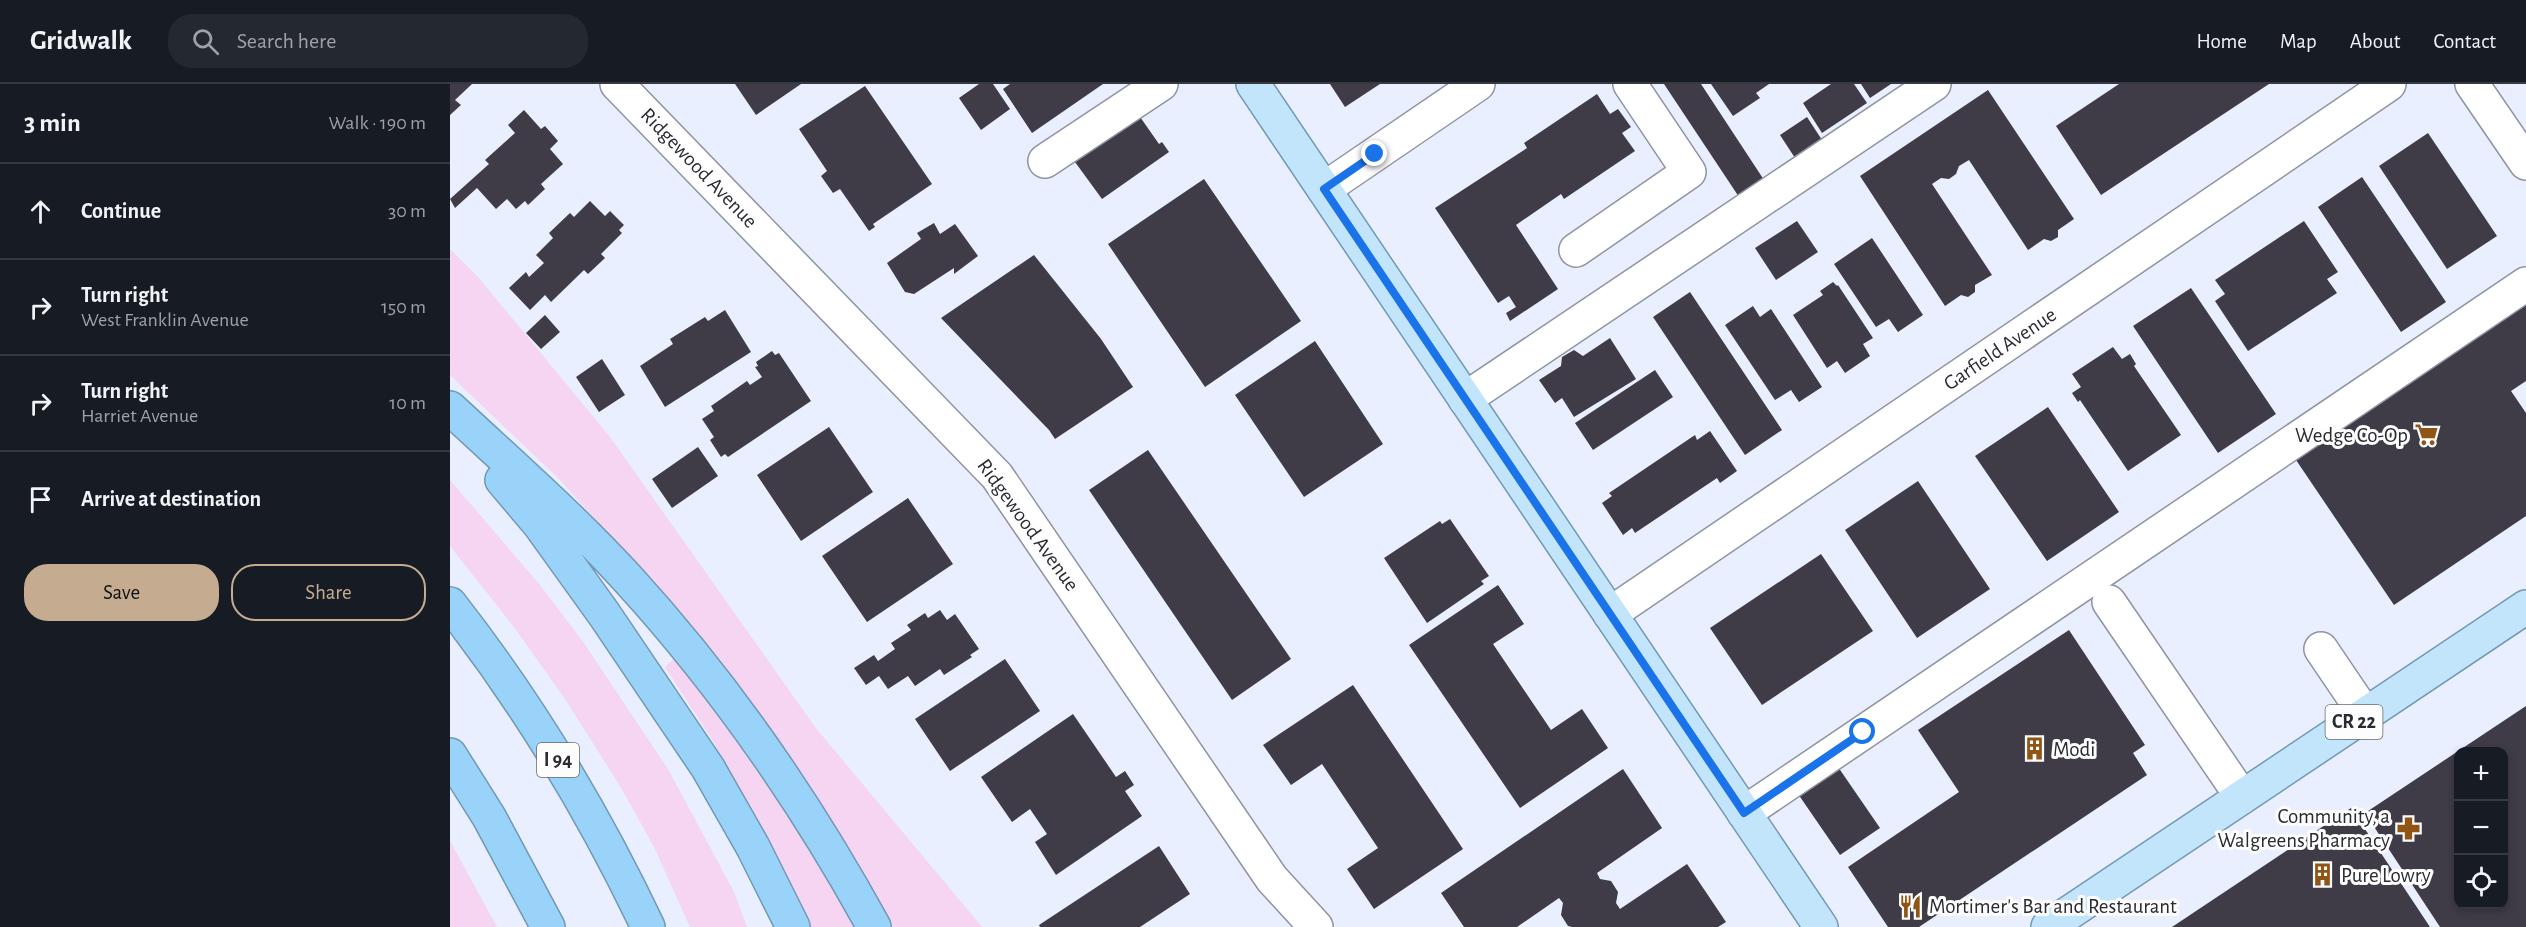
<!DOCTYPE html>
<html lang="en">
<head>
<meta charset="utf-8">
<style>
  body { margin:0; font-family:"Alegreya Sans",sans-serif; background:#242831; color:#f1f3f6 }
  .controls { position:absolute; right:18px; bottom:18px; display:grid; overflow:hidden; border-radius:12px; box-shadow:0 3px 9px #0003 }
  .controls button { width:54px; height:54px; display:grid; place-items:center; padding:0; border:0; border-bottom:2px solid #363941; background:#171b24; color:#f1f3f6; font:30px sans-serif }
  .stop { position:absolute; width:18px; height:18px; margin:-14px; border:4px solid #1a73e8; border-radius:50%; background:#fff }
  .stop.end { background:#1a73e8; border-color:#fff; box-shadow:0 2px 6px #0008 }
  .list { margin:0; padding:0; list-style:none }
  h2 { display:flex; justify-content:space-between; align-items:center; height:78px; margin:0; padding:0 24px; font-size:26px }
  h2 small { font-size:20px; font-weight:400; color:#9ea1a6 }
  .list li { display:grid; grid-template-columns:39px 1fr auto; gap:18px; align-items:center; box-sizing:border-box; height:96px; padding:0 24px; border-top:2px solid #363941 }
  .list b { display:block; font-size:22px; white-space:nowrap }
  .list p { margin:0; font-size:20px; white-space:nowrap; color:#9ea1a6 }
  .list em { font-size:20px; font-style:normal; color:#9ea1a6 }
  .actions { display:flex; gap:12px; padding:18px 24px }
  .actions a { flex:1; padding:14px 0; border:2px solid #c5ac90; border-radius:24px; text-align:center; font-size:21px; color:#c5ac90 }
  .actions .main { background:#c5ac90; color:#111 }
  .icon { flex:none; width:33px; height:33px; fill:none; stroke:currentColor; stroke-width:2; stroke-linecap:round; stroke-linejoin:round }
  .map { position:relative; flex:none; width:2076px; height:843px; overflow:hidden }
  header { display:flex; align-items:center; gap:36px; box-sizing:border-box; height:84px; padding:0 30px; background:#171b24; border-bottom:2px solid #363941 }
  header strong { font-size:28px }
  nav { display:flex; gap:33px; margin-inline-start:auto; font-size:21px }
  .search { width:420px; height:54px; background:#242831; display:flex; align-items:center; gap:15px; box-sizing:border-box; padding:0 21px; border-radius:24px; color:#9ea1a6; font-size:22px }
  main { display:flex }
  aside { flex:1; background:#171b24 }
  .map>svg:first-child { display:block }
  .green { fill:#f5d5f1 }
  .building { fill:#3f3b47; fill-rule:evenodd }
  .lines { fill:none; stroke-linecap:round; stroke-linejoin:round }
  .minor-casing { stroke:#8f94a2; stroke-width:36 }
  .major-casing { stroke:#7298b3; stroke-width:36 }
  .highway-casing { stroke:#7298b3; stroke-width:36 }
  .minor { stroke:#fff; stroke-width:33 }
  .major { stroke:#c2e5fb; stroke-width:33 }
  .highway { stroke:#9ad3f9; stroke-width:33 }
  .route { stroke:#1a73e8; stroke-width:8 }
  .labels { text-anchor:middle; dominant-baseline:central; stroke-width:6; stroke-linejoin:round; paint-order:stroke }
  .shield { fill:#fdfdfd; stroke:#696a6e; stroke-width:1.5 }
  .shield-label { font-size:20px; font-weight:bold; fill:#292b31 }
  .street-label { font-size:21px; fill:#292b31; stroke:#fdfdfd }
  .poi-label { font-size:21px; fill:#292b31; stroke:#fdfdfd; text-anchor:start }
</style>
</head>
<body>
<header>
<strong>Gridwalk</strong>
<div class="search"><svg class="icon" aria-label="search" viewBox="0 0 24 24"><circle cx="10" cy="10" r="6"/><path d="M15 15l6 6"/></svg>Search here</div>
<nav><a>Home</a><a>Map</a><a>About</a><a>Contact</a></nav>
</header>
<main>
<aside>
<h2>3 min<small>Walk · 190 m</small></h2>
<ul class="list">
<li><svg class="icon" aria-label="ahead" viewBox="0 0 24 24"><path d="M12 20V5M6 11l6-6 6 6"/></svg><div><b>Continue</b></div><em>30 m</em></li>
<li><svg class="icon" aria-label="right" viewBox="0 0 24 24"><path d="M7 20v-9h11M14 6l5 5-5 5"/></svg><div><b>Turn right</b><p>West Franklin Avenue</p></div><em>150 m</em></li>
<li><svg class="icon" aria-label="right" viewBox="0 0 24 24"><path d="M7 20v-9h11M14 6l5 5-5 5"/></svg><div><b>Turn right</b><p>Harriet Avenue</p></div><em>10 m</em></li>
<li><svg class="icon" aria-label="arrive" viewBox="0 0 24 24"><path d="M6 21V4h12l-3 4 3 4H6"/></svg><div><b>Arrive at destination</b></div></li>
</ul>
<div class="actions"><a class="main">Save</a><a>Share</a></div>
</aside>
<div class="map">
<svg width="2076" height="843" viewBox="0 0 2076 843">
  <rect width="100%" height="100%" fill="#e9efff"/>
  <path class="green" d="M0,165l29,29 131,159 205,290 167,200h-89l-41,-74 -108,-159 -67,-83 -119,-133 -108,-103z
    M0,396l90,105 44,58 84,126 66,123 13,35h-57l-37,-82 -33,-59 -55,-87 -51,-72 -64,-81z
    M224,575c67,85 128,174 182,268h-46l-51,-105 -51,-89 -43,-66z
    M0,757l47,86h-47z"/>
  <path class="building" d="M0,0h22l-17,16 6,5 -11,10z
    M285,0h66l-45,31z
    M529,0h14l17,25 -29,21 -22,-32z
    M560,0h93l-71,49 -29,-44z
    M880,0h50l-35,23z
    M1214,0h37l65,99 -25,17z
    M1261,0h58l-13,9 4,5 -27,18z
    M1381,0h23l13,19 -45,30 -19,-30z
    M1411,0h30l-21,14z
    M1669,0h150l-168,111 -45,-69z
    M415,2l67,98 -59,40 2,3 -6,4 -29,-42 -7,4 -12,-17 6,-5 -28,-42z
    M1538,6l86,129 -16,11v7l-7,4 -7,-2 -16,11 -59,-90 -10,6 -3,8 -7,5 -8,-1 -9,6 60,91 -17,10v7l-7,5 -7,-2 -16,11 -85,-130z
    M1147,10l13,20 8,-5 13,18 -9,6 13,18 -71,48 -3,-5 -45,31 42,64 -48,32 -4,-8 10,-6 -7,-11 -11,7 -63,-95 92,-60 -3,-5z
    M74,26l17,19 4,-3 13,15 -8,8 13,15 -22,20 4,5 -17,16 -3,-4 -9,8 -9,-10 -11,10 -19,-21 -22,20 -5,-9 39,-35 -4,-4 30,-27 -7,-8z
    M688,30l21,30 3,-2 7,10 -67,47 -27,-37 45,-31z
    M1357,33l17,26 -27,18 -17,-26z
    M1978,49l69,103 -50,33 -68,-103z
    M1912,93l84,125 -45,30 -83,-125z
    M754,95l97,142 -96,66 -97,-143z
    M140,117l15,15 5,-5 14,14 -5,5 3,3 -21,21 4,4 -17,16 -4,-4 -33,32 -6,-7 -15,15 -21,-22 17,-16 3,5 15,-14 -8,-8 17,-17 -4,-5 21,-20 4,4z
    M1347,137l21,31 -42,28 -21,-32z
    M1854,137l34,51 -11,7 10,14 -89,58 -33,-50 10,-7 -10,-14z
    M484,139l6,11 15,-10 23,32 -24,18v-6l-40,26 -9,-2 -18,-29 34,-24 -4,-6z
    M1422,154l51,77 -25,17 -9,-13 -13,8 -42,-63z
    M584,171l67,84 32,48 -78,52 -6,-9 -108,-112z
    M1383,198l4,4 1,-1 35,53 -10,6 7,12 -25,17 -8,-12 -10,7 -34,-53 30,-20 -3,-4z
    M1741,204l85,126 -58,39 -85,-127z
    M1240,208l92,138 -37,25 -92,-138z
    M2076,216v81l-15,10 15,22v103l-132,89 -100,-148z
    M1303,222l7,11 11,-8 51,78 -23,15 -8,-12 -16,10 -50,-75z
    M275,226l26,42 -86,55 -25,-41 33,-22 -3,-5 35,-22 3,4z
    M95,231l15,17 -19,17 -15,-16z
    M1160,254l26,41 -62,38 -12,-19 -7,5 -16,-23 22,-14 1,-9 12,-7 9,6z
    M865,257l68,103 -79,53 -69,-102z
    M1663,263l9,12 8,-5 6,10 -2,2 47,69 -53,36 -48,-71 -2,2 -6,-9 9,-6 -9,-13z
    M322,267l3,4 4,-2 32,48 -83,56 -3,-3 -4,3 -11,-17 4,-3 -12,-18 12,-8 -3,-5 36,-25 3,4 12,-8 -7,-10 3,-1 -2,-4z
    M152,275l23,36 -26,17 -23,-35z
    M1205,286l18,27 -80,53 -18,-27z
    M1598,323l71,105 -72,49 -72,-105z
    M379,343l44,65 -72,49 -44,-66z
    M1260,347l27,40 -17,12 -3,-5 -82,55 -3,-5 -9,7 -21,-32 10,-7 -3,-3 86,-58 2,5z
    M248,363l20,29 -46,32 -20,-29z
    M698,366l143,209 -59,41 -143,-210z
    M1468,397l72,108 -73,49 -72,-108z
    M458,414l45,66 -86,58 -45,-66z
    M1000,435l39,57 -8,5 3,3 -57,39 -43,-65 56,-37 2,3z
    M1371,470l52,77 -111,74 -52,-77z
    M1048,501l26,39 -31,20 58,86 31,-21 26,39 -88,60 -111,-163z
    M490,526l7,10 8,-6 24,35 -9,6 2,2 -28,18 -4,-6 -25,17 -7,-10 -20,13 -9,-13 -13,9 -12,-17 20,-13 4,6 17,-12 -4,-6 20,-13 -4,-5 18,-12 3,5z
    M1619,546l76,115 -12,8 14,22 -228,152h-31l-40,-60 111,-75 -41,-62z
    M555,575l35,52 -90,60 -35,-52z
    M903,601l110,164 -89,60 -27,-40 31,-21 -56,-84 -31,21 -28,-40z
    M2076,622v221h-86l-75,-114zM2008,668h46v152h-46z
    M623,630l43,63 9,-6 9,14 -9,6 17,25 -86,59 -21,-33 12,-8 -17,-25 -18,13 -31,-45z
    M1386,680l44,64 -40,27 -44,-64z
    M1173,685l39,59 -65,45 3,6 11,2 7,11 -2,11 4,6 67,-45 39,58 -8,5h-146l-4,-1 -7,-11 2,-12 -4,-5 -42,29h-53l-23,-34z
    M1901,724l79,119h-258l156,-104z
    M709,762l31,48 -50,33h-100l-1,-2z"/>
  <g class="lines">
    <defs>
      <path id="minor" d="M167,0l380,392 275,403 44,48
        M2022,0l54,79
        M595,77l116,-77
        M874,105l154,-105
        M1126,166l113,-78 -59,-88
        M1015,315l469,-315
        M1659,518l133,195
        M1160,530l779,-530
        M1871,565l44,65
        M1294,729l782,-529"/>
      <path id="major" d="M803,0l568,843
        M1598,843l478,-320"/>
      <path id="highway" d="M0,324c60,56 122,110 177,170 96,105 179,225 247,349
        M52,396l38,45 64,89 104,154 45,79 40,80
        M0,520c79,101 143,207 198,323
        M0,671l39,62 59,110"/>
    </defs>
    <use href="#minor" class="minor-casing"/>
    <use href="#major" class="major-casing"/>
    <use href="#highway" class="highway-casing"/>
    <use href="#minor" class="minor"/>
    <use href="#major" class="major"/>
    <use href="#highway" class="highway"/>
  </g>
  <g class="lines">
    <path class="route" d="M925,70l-51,35 420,624 119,-81"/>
  </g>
  <defs>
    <symbol id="supermarket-bare" viewBox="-9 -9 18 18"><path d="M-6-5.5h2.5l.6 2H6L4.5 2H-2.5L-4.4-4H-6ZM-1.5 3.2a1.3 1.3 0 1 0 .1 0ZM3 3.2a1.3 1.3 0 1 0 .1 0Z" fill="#905514" stroke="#fdfdfd" stroke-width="2.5" paint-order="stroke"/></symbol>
    <symbol id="building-bare" viewBox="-9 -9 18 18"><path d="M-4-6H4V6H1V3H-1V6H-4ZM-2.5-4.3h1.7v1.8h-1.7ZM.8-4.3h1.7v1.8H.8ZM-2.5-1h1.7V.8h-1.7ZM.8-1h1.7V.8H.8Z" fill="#905514" stroke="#fdfdfd" stroke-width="2.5" paint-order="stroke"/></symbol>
    <symbol id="pharmacy-bare" viewBox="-9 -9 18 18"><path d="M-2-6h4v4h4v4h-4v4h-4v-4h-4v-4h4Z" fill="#905514" stroke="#fdfdfd" stroke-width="2.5" paint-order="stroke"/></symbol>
    <symbol id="restaurant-bare" viewBox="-9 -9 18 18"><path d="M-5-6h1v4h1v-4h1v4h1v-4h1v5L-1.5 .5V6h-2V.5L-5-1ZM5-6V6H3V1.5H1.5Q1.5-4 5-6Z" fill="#905514" stroke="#fdfdfd" stroke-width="2.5" paint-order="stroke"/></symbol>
  </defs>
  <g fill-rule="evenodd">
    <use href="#supermarket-bare" x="1960" y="334" width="33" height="33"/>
    <use href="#building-bare" x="1568" y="648" width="33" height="33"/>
    <use href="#pharmacy-bare" x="1942" y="728" width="33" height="33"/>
    <use href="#building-bare" x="1856" y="774" width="33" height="33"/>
    <use href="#restaurant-bare" x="1444" y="806" width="33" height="33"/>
  </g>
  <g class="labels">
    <g class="shield">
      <rect x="1875.5" y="621" width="57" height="34" rx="4.5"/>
      <rect x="87" y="659" width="42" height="34" rx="4.5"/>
    </g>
    <g class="shield-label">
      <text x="1904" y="638">CR 22</text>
      <text x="108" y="676">I 94</text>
    </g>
    <g class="street-label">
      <text transform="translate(249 84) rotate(46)">Ridgewood Avenue</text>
      <text transform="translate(1550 265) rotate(-34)">Garfield Avenue</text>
      <text transform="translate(578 441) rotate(54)">Ridgewood Avenue</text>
    </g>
    <g class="poi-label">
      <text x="1958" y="351" text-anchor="end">Wedge Co-Op</text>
      <text x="1603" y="665">Modi</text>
      <text x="1940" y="732" text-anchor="end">Community, a<tspan x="1940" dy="24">Walgreens Pharmacy</tspan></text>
      <text x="1891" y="791">Pure Lowry</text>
      <text x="1479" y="822">Mortimer's Bar and Restaurant</text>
    </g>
  </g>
</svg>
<div class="controls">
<button>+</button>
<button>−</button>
<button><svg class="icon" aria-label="locate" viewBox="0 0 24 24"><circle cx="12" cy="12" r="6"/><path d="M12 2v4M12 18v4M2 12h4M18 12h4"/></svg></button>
</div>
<div class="stop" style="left:1413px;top:648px"></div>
<div class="stop end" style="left:925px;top:70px"></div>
</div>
</main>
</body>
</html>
